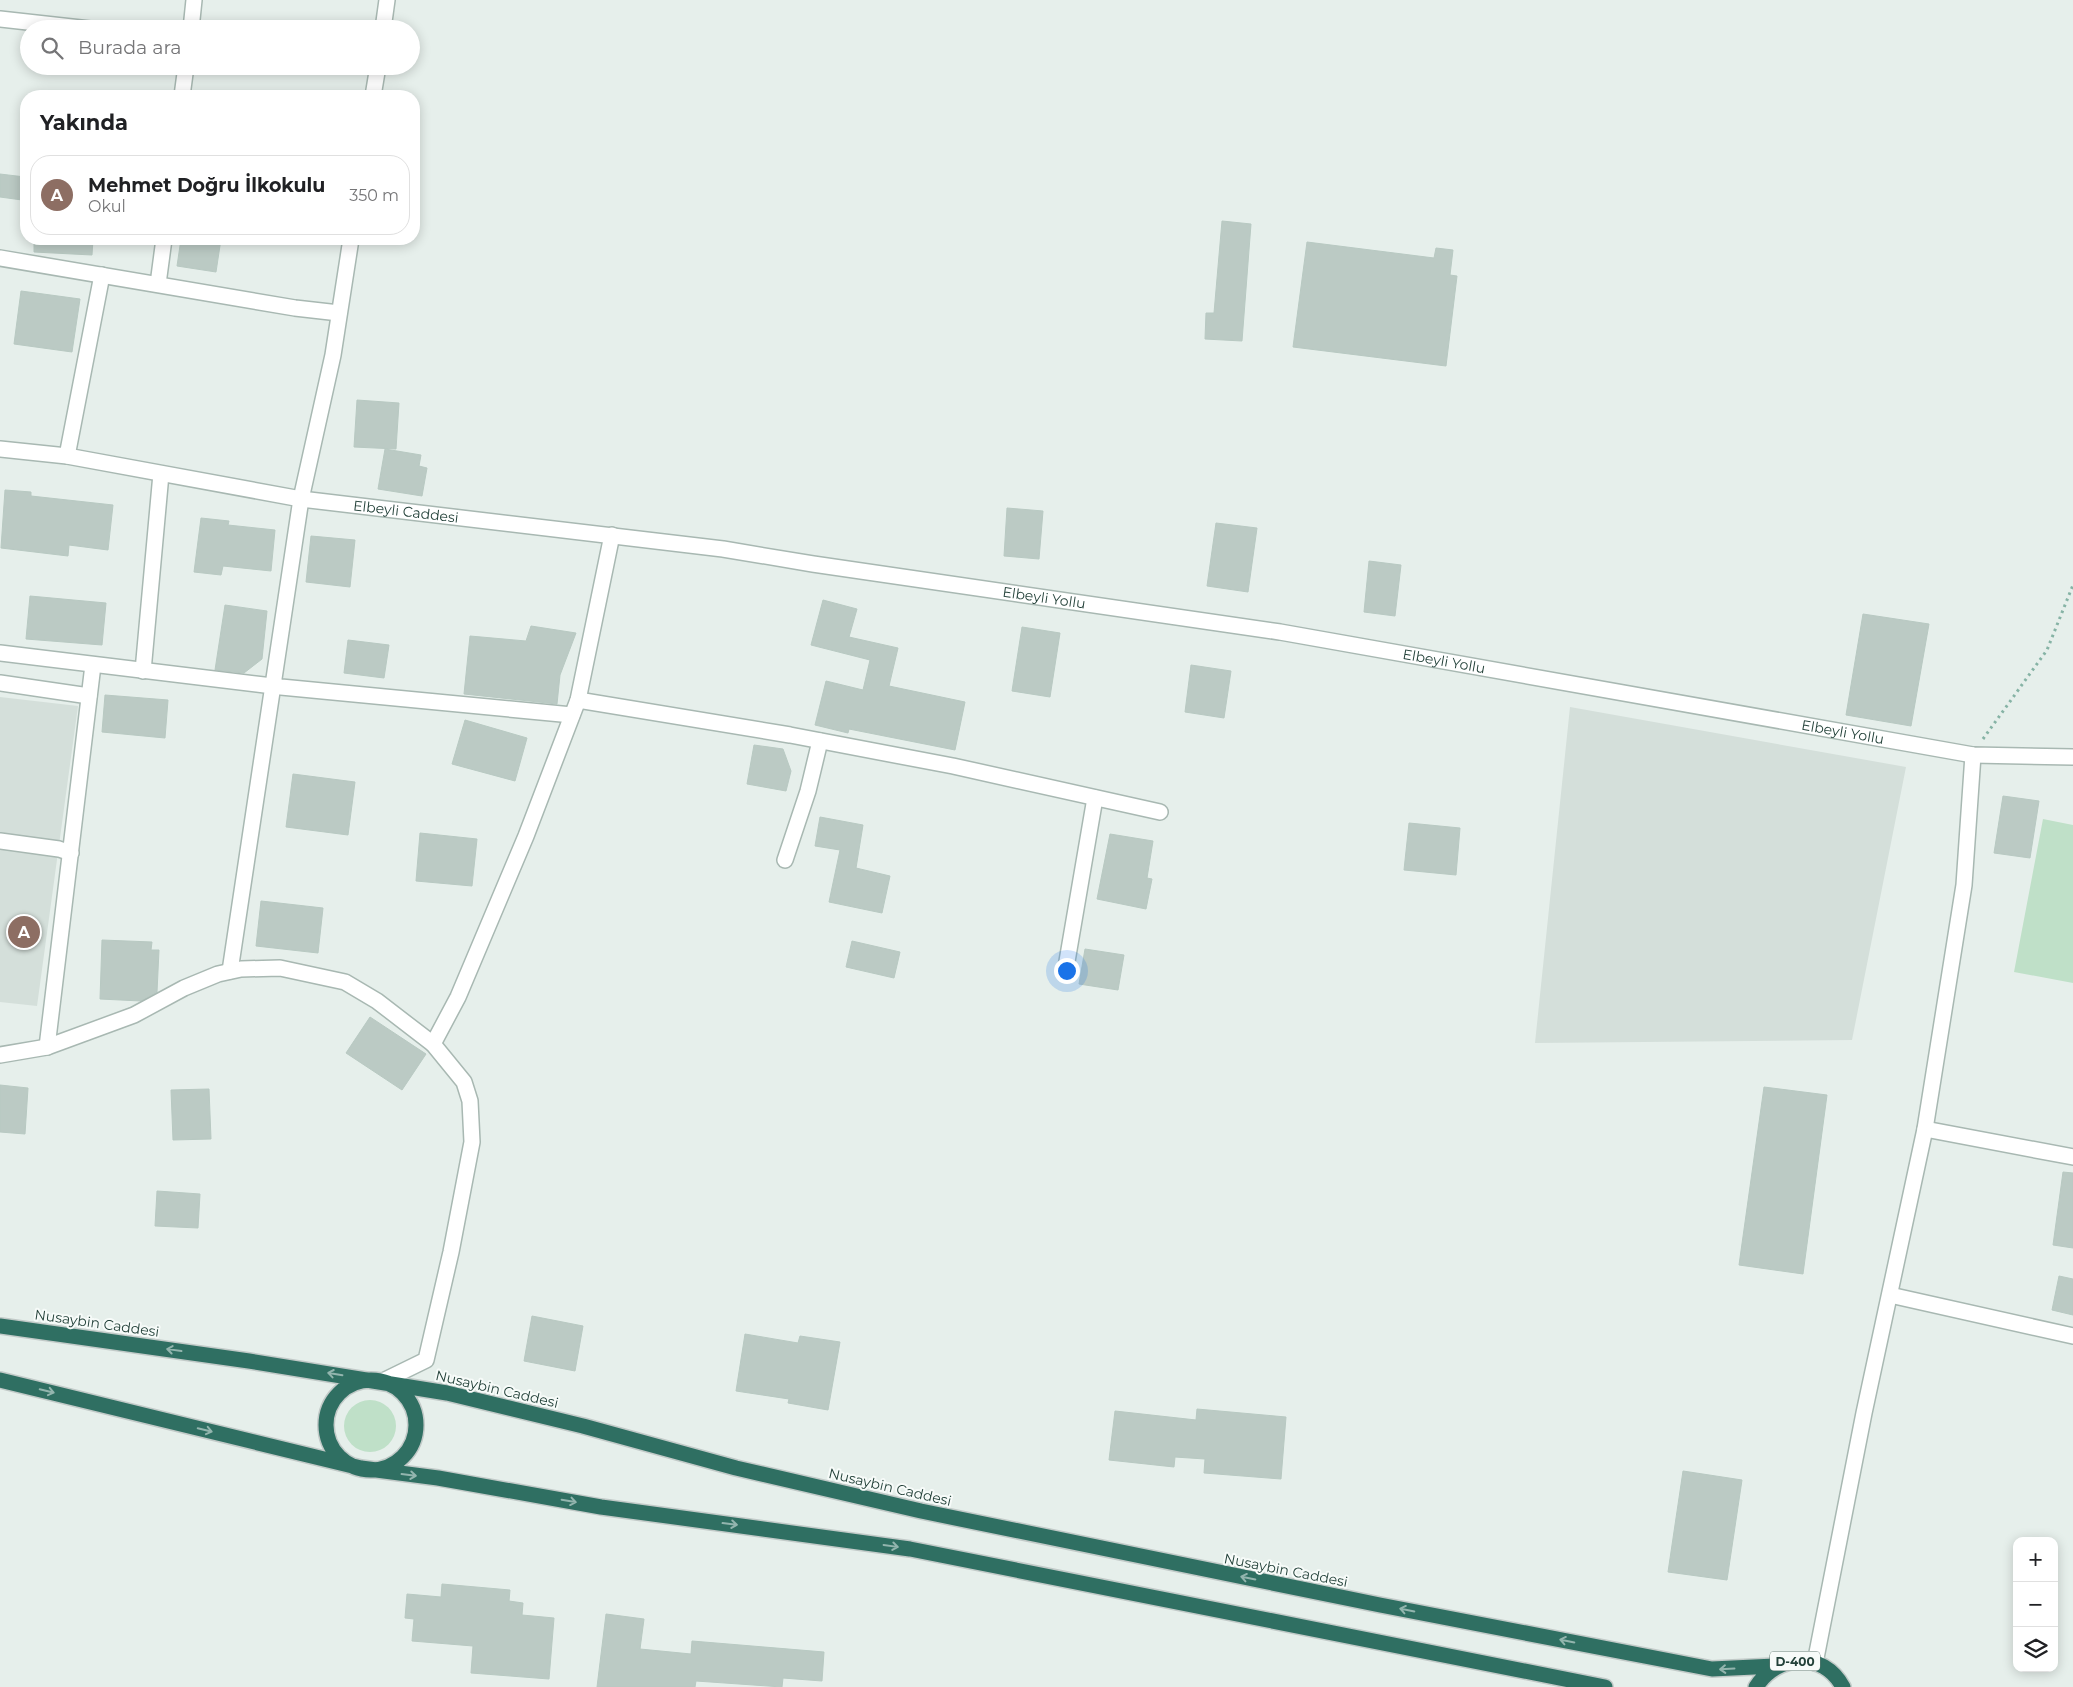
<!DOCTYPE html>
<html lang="tr">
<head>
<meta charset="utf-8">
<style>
  body { margin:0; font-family:Montserrat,sans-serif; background:#f2f2f2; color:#202124 }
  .controls { position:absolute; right:15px; bottom:15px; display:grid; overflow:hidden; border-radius:10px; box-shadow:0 2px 12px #0003 }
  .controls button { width:45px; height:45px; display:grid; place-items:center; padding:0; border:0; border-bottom:1px solid #e0e0e0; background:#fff; color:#202124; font:25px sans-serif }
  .you { position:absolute; left:1066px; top:970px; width:18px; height:18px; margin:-12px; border:4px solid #fff; border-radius:50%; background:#1a73e8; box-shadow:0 0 0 8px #1a73e833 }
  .badge { display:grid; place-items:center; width:32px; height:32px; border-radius:50%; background:#7f4e3f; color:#fff; font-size:16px; font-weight:700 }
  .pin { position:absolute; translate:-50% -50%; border:2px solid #fff; box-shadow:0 1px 5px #0006 }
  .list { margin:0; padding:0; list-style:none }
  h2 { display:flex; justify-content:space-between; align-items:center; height:65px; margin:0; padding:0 20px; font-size:21px }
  h2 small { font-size:16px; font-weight:400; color:#757577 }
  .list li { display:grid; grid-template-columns:32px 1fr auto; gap:15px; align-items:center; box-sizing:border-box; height:80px; margin:0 10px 10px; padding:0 10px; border:1px solid #e0e0e0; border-radius:20px }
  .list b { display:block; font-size:19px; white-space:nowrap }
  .list p { margin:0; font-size:16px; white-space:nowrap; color:#757577 }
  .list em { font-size:16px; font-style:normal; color:#757577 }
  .icon { flex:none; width:28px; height:28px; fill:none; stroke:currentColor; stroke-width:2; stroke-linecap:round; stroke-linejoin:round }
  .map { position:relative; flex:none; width:2073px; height:1687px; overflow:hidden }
  .search { position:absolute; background:#fff; box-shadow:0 2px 12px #0003; left:20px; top:20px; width:400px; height:55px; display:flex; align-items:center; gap:12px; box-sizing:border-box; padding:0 18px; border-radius:28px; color:#757577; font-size:19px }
  .panel { position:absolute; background:#fff; box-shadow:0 2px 12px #0003; left:20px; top:90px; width:400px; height:155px; border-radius:20px }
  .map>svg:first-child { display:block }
  .built { fill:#d4dfda }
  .green { fill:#bfe0c8 }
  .building { fill:#bbcac4; stroke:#b8c9c2 }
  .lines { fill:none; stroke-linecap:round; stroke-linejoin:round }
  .minor-casing { stroke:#a8b8b2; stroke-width:18 }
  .highway-casing { stroke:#c2cac8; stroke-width:18 }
  .path { stroke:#86b3a5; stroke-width:3; stroke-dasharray:2.5 4; stroke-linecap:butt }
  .minor { stroke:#fff; stroke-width:15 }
  .highway { stroke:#2f6f62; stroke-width:15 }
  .oneway { stroke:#93b5ae }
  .labels { text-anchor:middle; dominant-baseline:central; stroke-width:4; stroke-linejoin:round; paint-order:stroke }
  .shield { fill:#f7fbf9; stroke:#637a73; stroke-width:1 }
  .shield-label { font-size:12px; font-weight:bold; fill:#24423a }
  .street-label { font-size:14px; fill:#24423a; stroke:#f7fbf9 }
</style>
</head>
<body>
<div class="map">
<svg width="2073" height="1687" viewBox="0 0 2073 1687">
  <rect width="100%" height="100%" fill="#e6efeb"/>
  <path class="built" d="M0,697l78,9 -41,300 -37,-4z
    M1570,707l336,60 -54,273 -317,3z"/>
  <path class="green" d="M2043,819l30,6v158l-59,-11z
    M344 1426a26 26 0 1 1 52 0a26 26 0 1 1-52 0Z"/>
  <path class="building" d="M0,174l25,3 -3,23 -22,-3z
    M1222,221l29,3 -9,117 -37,-2 1,-26h8z
    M34,239h59l-1,16 -58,-3z
    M181,239h40l-5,33 -39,-6z
    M1307,242l127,16 2,-10 17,2 -3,25 7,1 -11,90 -153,-19z
    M21,291l59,8 -8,53 -58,-8z
    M357,400l42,3 -3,46 -42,-2z
    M385,449l36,6 -2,11 8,2 -5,28 -44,-7z
    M5,490l26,2v4l82,9 -5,45 -39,-5 -1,11 -67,-8z
    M1007,508l36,3 -4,48 -35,-3z
    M201,518l28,3 -1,4 47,5 -4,41 -48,-5 -2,9 -27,-3z
    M1216,523l41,5 -9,64 -41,-6z
    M311,536l44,4 -5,47 -44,-5z
    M1369,561l32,4 -6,51 -31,-4z
    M30,596l76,7 -4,42 -76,-6z
    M823,600l34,9 -8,28 49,11 -9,38 76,16 -10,48 -106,-21 -1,4 -33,-8 11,-44 37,9 7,-30 -59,-15z
    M225,605l42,6 -5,48 -18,14 -29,-3z
    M1863,614l66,10 -18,102 -65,-11z
    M531,626l45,7 -16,42 -3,29 -93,-10 6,-58 56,5z
    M1022,627l38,6 -10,64 -38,-6z
    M348,640l41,5 -5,33 -40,-5z
    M1191,665l40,6 -7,47 -39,-6z
    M105,695l63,5 -3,38 -63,-6z
    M465,720l62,18 -12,43 -63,-17z
    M754,745l29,4 8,22 -5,20 -39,-7z
    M293,774l62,8 -7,53 -62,-8z
    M2003,796l36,5 -9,57 -36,-5z
    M820,817l43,8 -7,43 34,8 -8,37 -53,-11 11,-52 -25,-4z
    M1409,823l51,5 -4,47 -52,-5z
    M420,833l57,6 -5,47 -56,-5z
    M1110,834l43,7 -6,37 5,1 -6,30 -49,-10z
    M261,901l62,7 -5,45 -62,-7z
    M102,940l50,2 -1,8h8l-2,42 -16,9 -41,-2z
    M852,941l48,11 -6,26 -48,-11z
    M1085,949l39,6 -6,35 -39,-6z
    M370,1017l56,37 -24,36 -56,-37z
    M0,1085l28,3 -3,46 -25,-2z
    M1764,1087l63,8 -24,179 -64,-9z
    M209,1089l2,50 -38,1 -2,-50z
    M2063,1172l10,1v75l-20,-3z
    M157,1191l43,3 -2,34 -43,-2z
    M2059,1276l14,3v36l-21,-5z
    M532,1316l51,10 -8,45 -51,-10z
    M745,1334l53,9 2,-7 40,6 -12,68 -40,-7 1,-4 -53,-8z
    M1197,1409l89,8 -5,62 -77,-6 1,-14 -30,-2 -1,10 -65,-7 6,-49 81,9z
    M1683,1471l59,9 -15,100 -59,-8z
    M442,1584l68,6 -1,11 14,2 -1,12 32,3 -5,61 -78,-6 2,-27 -61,-5 2,-22 -9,-1 2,-24 34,3z
    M606,1614l38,5 -4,30 51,5 1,-13 132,11 -2,29 -39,-3 -1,9 -86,-6 -1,6h-98z"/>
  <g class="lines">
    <defs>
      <g id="minor">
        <path d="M0,19l90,10"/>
        <path d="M191,29l3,-29"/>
        <path d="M383,29l4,-29"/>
        <path d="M182,96l4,-30"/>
        <path d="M373,96l5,-30"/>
        <path d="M0,258l295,50 44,5"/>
        <path d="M158,284l6,-45"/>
        <path id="s1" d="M0,449l67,7 234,43 422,50 90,15 467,68 693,123 100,2"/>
        <path d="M67,456l35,-181"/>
        <path d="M0,653l281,34 291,28"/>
        <path d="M143,671l18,-197"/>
        <path d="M0,683l89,13"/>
        <path d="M578,700l212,35 163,31 207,46"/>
        <path d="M0,841l59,8 12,4"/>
        <path d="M785,860l23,-69 12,-50"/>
        <path d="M230,971l71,-472 32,-144 18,-116"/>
        <path d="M1065,973l30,-175"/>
        <path d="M433,1044l25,-47 68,-161 52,-136 34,-165"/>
        <path d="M47,1047l46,-382"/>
        <path d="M0,1055l47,-8 87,-32 50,-27 34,-14 23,-5 39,-1 65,14 32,19 56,43 31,38 6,19 2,41 -21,110 -25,108 -43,21"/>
        <path d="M1925,1129l148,28"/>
        <path d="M1890,1295l183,41"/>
        <path d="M1815,1663l49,-250 61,-284 39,-244 9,-130"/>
      </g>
      <path id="highway" d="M0,1326l249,35 198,32 136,33 153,42 185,43 459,94 332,64 63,-3
        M0,1380l361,88 77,10 163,29 309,42 695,138
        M326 1425a45 45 0 1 1 90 0a45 45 0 1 1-90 0Z
        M1756,1687c21,-33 67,-37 87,0"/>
    </defs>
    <use href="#minor" class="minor-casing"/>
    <use href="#highway" class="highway-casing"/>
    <path class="path" d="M1983,739l64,-89 26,-65"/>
    <use href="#minor" class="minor"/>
    <use href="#highway" class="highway"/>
  </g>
  <defs><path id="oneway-shaft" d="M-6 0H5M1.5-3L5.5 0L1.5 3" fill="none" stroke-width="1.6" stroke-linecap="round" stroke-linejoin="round" transform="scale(1.25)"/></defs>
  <g class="oneway">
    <use href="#oneway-shaft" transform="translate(174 1350) rotate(-172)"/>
    <use href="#oneway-shaft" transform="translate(335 1374) rotate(-171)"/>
    <use href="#oneway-shaft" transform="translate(47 1391) rotate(14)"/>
    <use href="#oneway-shaft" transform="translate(205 1430) rotate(14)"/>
    <use href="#oneway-shaft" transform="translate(409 1475) rotate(7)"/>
    <use href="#oneway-shaft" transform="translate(569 1501) rotate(10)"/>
    <use href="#oneway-shaft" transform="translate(730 1524) rotate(7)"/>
    <use href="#oneway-shaft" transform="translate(891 1546) rotate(8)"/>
    <use href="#oneway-shaft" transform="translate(1248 1578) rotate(-169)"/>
    <use href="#oneway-shaft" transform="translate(1407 1610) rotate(-169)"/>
    <use href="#oneway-shaft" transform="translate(1567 1641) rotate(-169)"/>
    <use href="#oneway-shaft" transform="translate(1727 1669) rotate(177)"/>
  </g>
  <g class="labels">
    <rect class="shield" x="1770" y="1651.5" width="50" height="19" rx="4"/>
    <g class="shield-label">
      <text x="1795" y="1661">D-400</text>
    </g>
    <g class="street-label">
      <text stroke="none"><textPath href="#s1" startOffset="411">Elbeyli Caddesi</textPath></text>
      <text stroke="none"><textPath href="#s1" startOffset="1055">Elbeyli Yollu</textPath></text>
      <text stroke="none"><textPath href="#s1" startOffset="1460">Elbeyli Yollu</textPath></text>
      <text stroke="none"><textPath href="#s1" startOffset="1865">Elbeyli Yollu</textPath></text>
      <text transform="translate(97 1323) rotate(8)">Nusaybin Caddesi</text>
      <text transform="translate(497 1389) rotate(13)">Nusaybin Caddesi</text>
      <text transform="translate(890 1487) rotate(13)">Nusaybin Caddesi</text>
      <text transform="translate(1286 1570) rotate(11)">Nusaybin Caddesi</text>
    </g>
  </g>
</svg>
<div class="controls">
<button>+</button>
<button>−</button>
<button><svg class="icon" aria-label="layers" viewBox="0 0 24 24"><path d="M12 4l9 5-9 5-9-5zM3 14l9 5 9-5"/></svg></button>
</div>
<div class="you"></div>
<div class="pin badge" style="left:24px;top:932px;background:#8d6e63">A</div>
<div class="search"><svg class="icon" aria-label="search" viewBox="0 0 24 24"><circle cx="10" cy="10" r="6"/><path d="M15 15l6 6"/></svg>Burada ara</div>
<section class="panel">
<h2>Yakında<small></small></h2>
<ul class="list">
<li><span class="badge" style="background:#8d6e63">A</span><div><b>Mehmet Doğru İlkokulu</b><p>Okul</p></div><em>350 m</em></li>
</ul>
</section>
</div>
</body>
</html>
